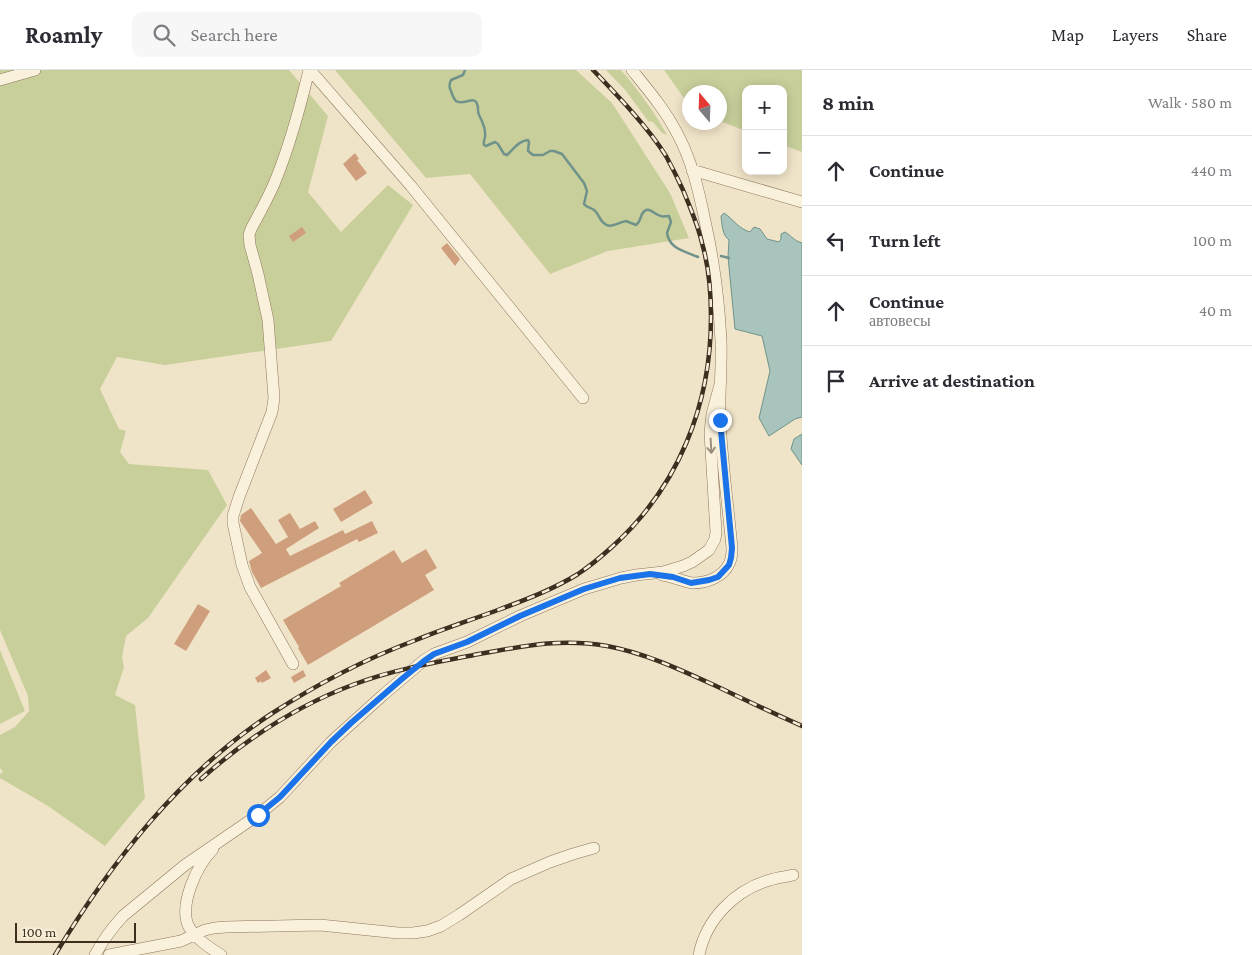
<!DOCTYPE html>
<html lang="en">
<head>
<meta charset="utf-8">
<style>
  body { margin:0; font-family:"Crimson Pro",serif; background:#f7f7f7; color:#2b2b33 }
  .controls { position:absolute; right:15px; top:15px; display:grid; overflow:hidden; border-radius:10px; box-shadow:0 2px 12px #0003 }
  .controls button { width:45px; height:45px; display:grid; place-items:center; padding:0; border:0; border-bottom:1px solid #e1e1e2; background:#fff; color:#2b2b33; font:25px sans-serif }
  .compass { position:absolute; left:682px; top:15px; width:45px; height:45px; border-radius:50%; background:#fff; box-shadow:0 2px 12px #0003; rotate:341deg }
  .scale { position:absolute; left:15px; bottom:12px; width:121px; box-sizing:border-box; padding-left:5px; border:2px solid #3d2e20; border-top:0; font-size:14px; line-height:18px; white-space:nowrap; color:#3d2e20; -webkit-text-stroke:4px #f7eed8; paint-order:stroke }
  .stop { position:absolute; width:15px; height:15px; margin:-11px; border:4px solid #1a73e8; border-radius:50%; background:#fff }
  .stop.end { background:#1a73e8; border-color:#fff; box-shadow:0 1px 5px #0008 }
  .list { margin:0; padding:0; list-style:none }
  h2 { display:flex; justify-content:space-between; align-items:center; height:65px; margin:0; padding:0 20px; font-size:21px }
  h2 small { font-size:16px; font-weight:400; color:#7c7c81 }
  .list li { display:grid; grid-template-columns:32px 1fr auto; gap:15px; align-items:center; box-sizing:border-box; height:70px; padding:0 20px; border-top:1px solid #e1e1e2 }
  .list b { display:block; font-size:19px; white-space:nowrap }
  .list p { margin:0; font-size:16px; white-space:nowrap; color:#7c7c81 }
  .list em { font-size:16px; font-style:normal; color:#7c7c81 }
  .icon { flex:none; width:28px; height:28px; fill:none; stroke:currentColor; stroke-width:2; stroke-linecap:round; stroke-linejoin:round }
  .map { position:relative; flex:none; width:802px; height:885px; overflow:hidden }
  header { display:flex; align-items:center; gap:30px; box-sizing:border-box; height:70px; padding:0 25px; background:#fff; border-bottom:1px solid #e1e1e2 }
  header strong { font-size:24px }
  nav { display:flex; gap:28px; margin-inline-start:auto; font-size:18px }
  .search { width:350px; height:45px; background:#f7f7f7; display:flex; align-items:center; gap:12px; box-sizing:border-box; padding:0 18px; border-radius:10px; color:#7c7c81; font-size:19px }
  main { display:flex }
  aside { flex:1; background:#fff }
  .map>svg:first-child { display:block }
  .green { fill:#c9cf9b }
  .water { fill:#a9c4bc; stroke:#6f938a }
  .lines { fill:none; stroke-linecap:round; stroke-linejoin:round }
  .stream { stroke:#6f938a; stroke-width:2.5 }
  .building { fill:#cf9f7d }
  .minor-casing { stroke:#8d765c; stroke-width:12 }
  .minor { stroke:#faf1dc; stroke-width:11 }
  .rail-casing { stroke:#3d2e20; stroke-width:4.5 }
  .rail { stroke:#f7eed8; stroke-width:2.5; stroke-dasharray:8; stroke-linecap:butt }
  .oneway { stroke:#9c907e }
  .route { stroke:#1a73e8; stroke-width:6 }
</style>
</head>
<body>
<header>
<strong>Roamly</strong>
<div class="search"><svg class="icon" aria-label="search" viewBox="0 0 24 24"><circle cx="10" cy="10" r="6"/><path d="M15 15l6 6"/></svg>Search here</div>
<nav><a>Map</a><a>Layers</a><a>Share</a></nav>
</header>
<main>
<div class="map">
<svg width="802" height="885" viewBox="0 0 802 885">
  <rect width="100%" height="100%" fill="#f0e4c8"/>
  <path class="green" d="M0,0h289l39,46 -20,76 33,40 47,-47 25,20 -82,136 -166,24 -48,-8 -17,32 19,40 7,2 -6,21 9,12 79,6 19,35 -79,113 -22,18 -4,22 2,9 -9,28 20,10 10,93 -40,48 -57,-40 -48,-28v-4l3,-2 -3,-4v-33l15,-8 14,-16 -1,-15 -28,-66z
    M335,0h241l36,33 58,90 19,45 -81,13 -58,23 -80,-100 -44,4z
    M606,0h15c18,21 33,41 46,65l-5,-2 -9,-11 -5,-1 -22,-30z
    M664,0h138v82l-19,-7v-56h-37v42l-26,-10v-29h-30l-1,13z
    M0,580l25,61 -25,13z"/>
  <path class="water" d="M724,143c9,6 15,16 26,19l4,-5 6,2 7,10 12,3 2,-3v-5l4,-2c8,5 8,8 17,11v174l-7,2 -26,17 -10,-18 11,-47 -8,-35 -27,-7 -7,-72 1,-17c-7,-5 -7,-16 -8,-24z
    M802,364v31l-11,-16 3,-10z"/>
  <g class="lines">
    <path class="stream" d="M465,0l-2,5 -12,5c-2,5 -2,7 0,11 1,3 3,8 5,10 7,5 19,-6 21,3 2,3 0,7 2,11 3,6 6,11 6,18 1,5 -2,7 -1,12l2,1 9,-4 3,2 6,10 3,1c7,-6 11,-14 21,-15l1,2 -1,9 5,4h10l7,-4h4l8,3 22,29 3,8 -3,13c3,4 6,3 10,6 3,2 5,7 7,10 8,11 15,3 25,1l10,4c4,-3 4,-6 6,-11 6,-10 12,1 19,2 2,1 5,0 8,0l2,6 -4,11c3,17 18,18 31,24
      M721,186l8,2"/>
  </g>
  <path class="building" d="M355,83l4,6 -2,1 10,13 -11,8 -13,-17z
    M302,157l4,6 -13,9 -4,-6z
    M447,173l13,16 -5,7 -14,-18z
    M365,420l8,13 -32,19 -8,-13z
    M251,438l25,36 12,-7 -10,-17 12,-7 10,16 15,-8 4,7 -33,21 4,7 53,-26 2,4 27,-13 6,12 -19,9 -2,-3 -96,49 -9,-16 -3,-11 13,-8 -22,-32 1,-6z
    M426,479l11,19 -12,7 9,15 -126,75 -10,-17 1,-1 -16,-27 58,-34 -2,-3 55,-33 8,13z
    M198,534l12,7 -24,40 -12,-7z
    M266,600l5,8 -9,5 -1,-2 -3,2 -3,-5z
    M303,600l3,6 -12,7 -3,-6z"/>
  <g class="lines">
    <defs>
      <path id="minor" d="M310,0l101,116 172,212
        M632,0c17,21 34,41 46,65 14,26 21,57 27,86 9,40 14,79 16,120 1,26 -2,53 -1,79 2,43 8,85 12,128 0,5 0,11 -3,16 -6,13 -22,19 -36,19 -9,-1 -21,-7 -31,-8
        M0,10l35,-10
        M692,100l110,32
        M293,594l-43,-77 -8,-22 -9,-42v-7l6,-19 33,-85 2,-14 -6,-78 -10,-46 -8,-29 -1,-10 2,-6c8,-15 16,-29 23,-45 15,-36 26,-76 35,-114
        M213,779c-16,16 -35,57 -24,78 7,12 21,21 32,28
        M95,885c8,-15 17,-27 28,-39l62,-51 73,-50 22,-18 51,-55 52,-47 40,-34 11,-7 33,-12 53,-26 64,-27 37,-11 15,-3 27,-3 20,-6 9,-4 17,-12 6,-11 1,-7 -6,-99 2,-19 9,-33
        M109,885l72,-14 24,-11 9,-2 12,-1 94,-2 78,8h15l14,-2 14,-5 18,-11 52,-36 39,-17 23,-8 21,-6
        M699,885c7,-36 36,-65 71,-75 8,-3 16,-3 23,-5"/>
    </defs>
    <use href="#minor" class="minor-casing"/>
    <use href="#minor" class="minor"/>
    <defs>
      <path id="rail" d="M201,709c45,-40 97,-74 154,-95 40,-15 83,-22 124,-30 45,-8 82,-16 128,-8 38,7 74,24 109,40 29,14 57,27 86,40
        M55,885c56,-93 125,-181 216,-241 46,-30 94,-55 145,-74 27,-11 55,-20 82,-30 27,-10 56,-21 80,-36 12,-8 24,-18 35,-28 65,-59 98,-140 98,-229 0,-25 -2,-50 -9,-74 -4,-18 -12,-36 -19,-53 -5,-11 -11,-23 -17,-34 -18,-29 -49,-61 -73,-86"/>
    </defs>
    <use href="#rail" class="rail-casing"/>
    <use href="#rail" class="rail"/>
  </g>
  <defs><path id="oneway-shaft" d="M-6 0H5M1.5-3L5.5 0L1.5 3" fill="none" stroke-width="1.6" stroke-linecap="round" stroke-linejoin="round" transform="scale(1.25)"/></defs>
  <use class="oneway" href="#oneway-shaft" transform="translate(711 376) rotate(87)"/>
  <g class="lines">
    <path class="route" d="M258,745l22,-18 51,-55 20,-19 52,-45 21,-17 10,-7 33,-12 53,-26 64,-27 36,-11 30,-4 23,3 18,6 18,-3 9,-3 11,-12 2,-7 1,-10 -12,-128"/>
  </g>
</svg>
<div class="controls">
<button>+</button>
<button>−</button>
</div>
<svg class="compass" viewBox="-18 -18 36 36"><path d="M0-13l5 13h-10z" fill="#e53935"/><path d="M0 13l5-13h-10z" fill="#7c7c81"/></svg>
<div class="scale">100 m</div>
<div class="stop" style="left:258px;top:745px"></div>
<div class="stop end" style="left:720px;top:350px"></div>
</div>
<aside>
<h2>8 min<small>Walk · 580 m</small></h2>
<ul class="list">
<li><svg class="icon" aria-label="ahead" viewBox="0 0 24 24"><path d="M12 20V5M6 11l6-6 6 6"/></svg><div><b>Continue</b></div><em>440 m</em></li>
<li><svg class="icon" aria-label="left" viewBox="0 0 24 24"><path d="M17 20v-9H6M10 6l-5 5 5 5"/></svg><div><b>Turn left</b></div><em>100 m</em></li>
<li><svg class="icon" aria-label="ahead" viewBox="0 0 24 24"><path d="M12 20V5M6 11l6-6 6 6"/></svg><div><b>Continue</b><p>автовесы</p></div><em>40 m</em></li>
<li><svg class="icon" aria-label="arrive" viewBox="0 0 24 24"><path d="M6 21V4h12l-3 4 3 4H6"/></svg><div><b>Arrive at destination</b></div></li>
</ul>
</aside>
</main>
</body>
</html>
